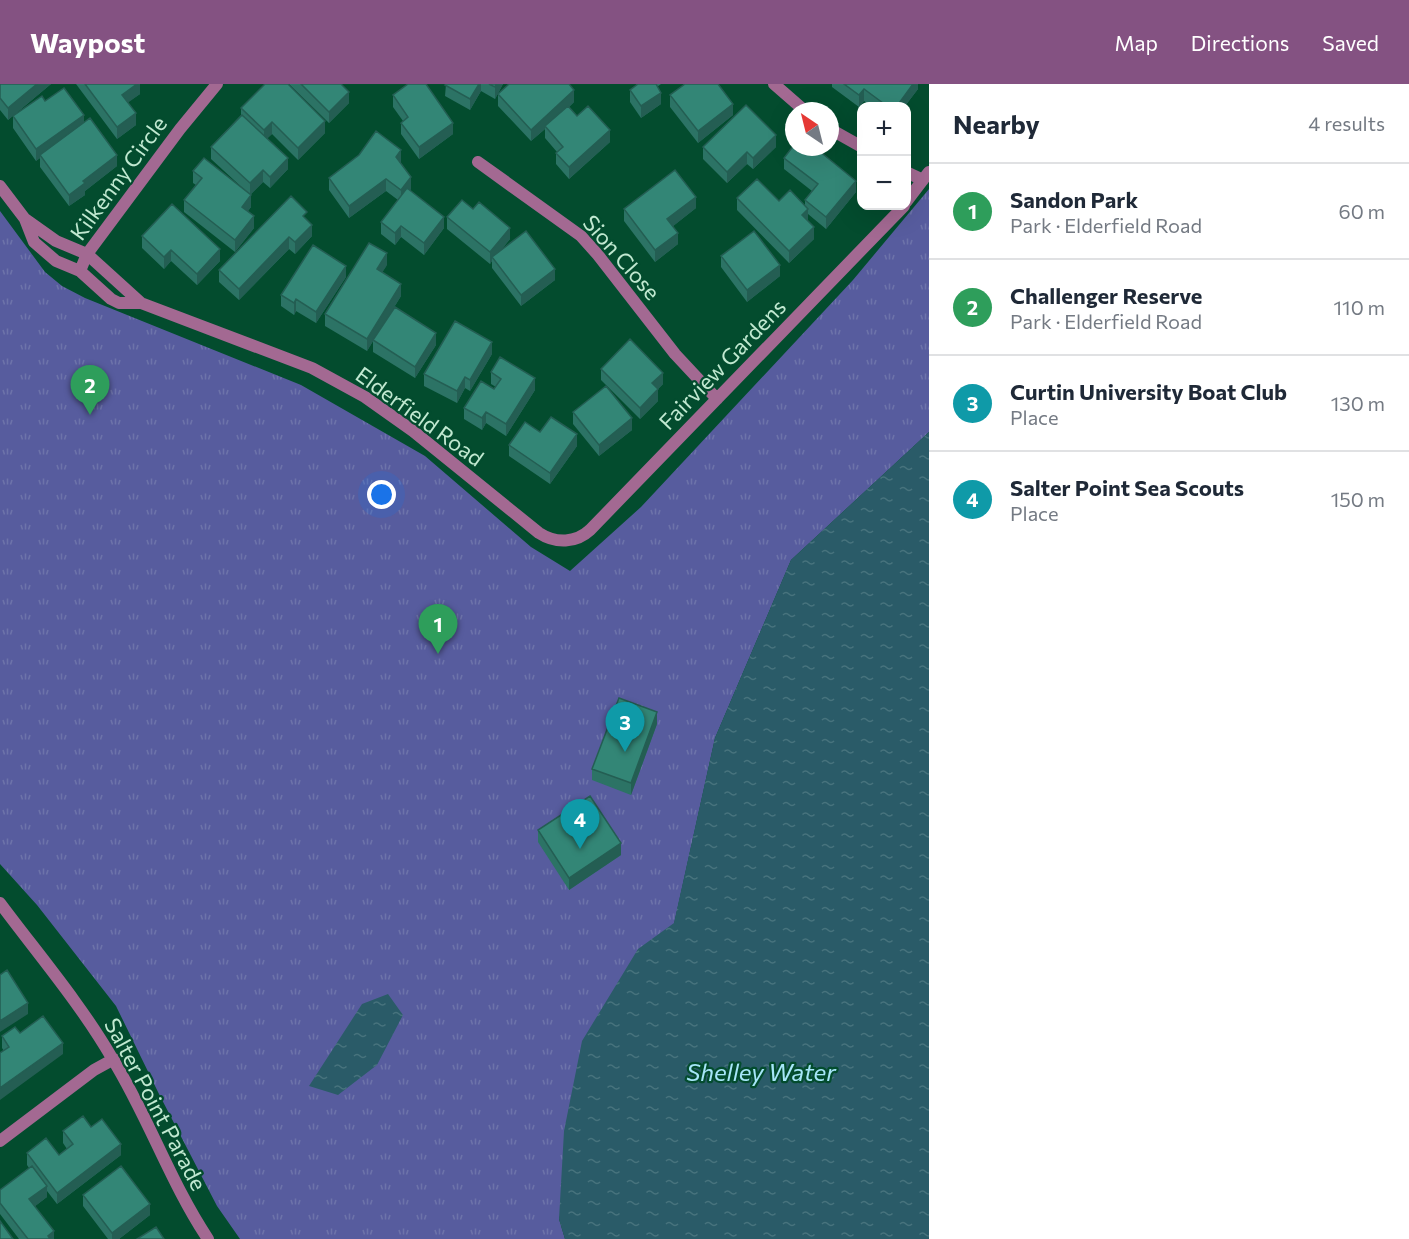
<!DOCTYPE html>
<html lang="en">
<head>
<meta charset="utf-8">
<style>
  body { margin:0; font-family:Commissioner,sans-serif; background:#f6f6f7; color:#1f2937 }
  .controls { position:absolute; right:18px; top:18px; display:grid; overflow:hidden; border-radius:12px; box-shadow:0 6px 24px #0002 }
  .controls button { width:54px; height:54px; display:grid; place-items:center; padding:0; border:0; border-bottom:2px solid #e0e1e3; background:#fff; color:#1f2937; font:30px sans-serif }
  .compass { position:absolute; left:785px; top:18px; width:54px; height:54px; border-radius:50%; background:#fff; box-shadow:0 6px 24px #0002; rotate:325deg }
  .you { position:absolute; left:382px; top:411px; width:21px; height:21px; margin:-15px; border:4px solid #fff; border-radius:50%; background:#1a73e8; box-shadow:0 0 0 9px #1a73e833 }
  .badge { display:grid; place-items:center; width:39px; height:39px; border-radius:50%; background:#845282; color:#fff; font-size:20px; font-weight:700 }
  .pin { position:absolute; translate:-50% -50px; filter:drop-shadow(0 2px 3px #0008) }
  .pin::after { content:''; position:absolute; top:32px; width:21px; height:18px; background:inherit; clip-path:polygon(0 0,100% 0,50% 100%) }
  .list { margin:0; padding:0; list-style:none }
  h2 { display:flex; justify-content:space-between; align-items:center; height:78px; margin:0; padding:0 24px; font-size:26px }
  h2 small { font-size:20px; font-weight:400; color:#747a83 }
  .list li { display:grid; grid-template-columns:39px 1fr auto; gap:18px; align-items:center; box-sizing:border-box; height:96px; padding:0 24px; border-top:2px solid #e0e1e3 }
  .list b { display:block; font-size:22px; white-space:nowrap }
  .list p { margin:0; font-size:20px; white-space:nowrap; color:#747a83 }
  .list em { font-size:20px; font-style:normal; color:#747a83 }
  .map { position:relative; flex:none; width:929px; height:1155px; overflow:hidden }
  header { display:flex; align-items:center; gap:36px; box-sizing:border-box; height:84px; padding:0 30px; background:#845282; color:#fff }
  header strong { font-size:28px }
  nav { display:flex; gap:33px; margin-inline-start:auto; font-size:21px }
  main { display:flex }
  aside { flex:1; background:#fff }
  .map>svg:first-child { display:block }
  .park { fill:url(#park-tufts) }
  .water { fill:url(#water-ripples) }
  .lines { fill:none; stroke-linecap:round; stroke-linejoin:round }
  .minor { stroke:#a36992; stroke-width:12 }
  .wall { fill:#2c7365 }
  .shaded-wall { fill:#245e53 }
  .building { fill:#338676; stroke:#245e53; stroke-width:1.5 }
  .labels { text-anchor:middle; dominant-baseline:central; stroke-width:4.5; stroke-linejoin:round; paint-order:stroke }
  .street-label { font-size:22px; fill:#c1e9d1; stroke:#034c2e }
  .water-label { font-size:24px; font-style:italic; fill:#a7e6f9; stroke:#034c2e }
</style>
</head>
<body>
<header>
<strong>Waypost</strong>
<nav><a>Map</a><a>Directions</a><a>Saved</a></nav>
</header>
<main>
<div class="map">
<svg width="929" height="1155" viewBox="0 0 929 1155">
  <defs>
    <pattern id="park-tufts" width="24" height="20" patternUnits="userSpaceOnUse" patternTransform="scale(1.5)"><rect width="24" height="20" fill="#575c9e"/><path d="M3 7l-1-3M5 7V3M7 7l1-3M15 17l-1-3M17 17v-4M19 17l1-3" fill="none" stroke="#6d73aa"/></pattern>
    <pattern id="water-ripples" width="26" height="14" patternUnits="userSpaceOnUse" patternTransform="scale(1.5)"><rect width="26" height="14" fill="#2a5b68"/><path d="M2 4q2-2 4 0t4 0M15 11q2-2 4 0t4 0" fill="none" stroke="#47737d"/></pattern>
  </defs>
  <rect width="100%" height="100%" fill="#034c2e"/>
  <path class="park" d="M929,105v243l-138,128 -76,178 -41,186 -36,26 -79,269 6,20h-325l-23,-33 -58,-112 -43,-88 -79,-101 -37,-41v-653l45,61 17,14 23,12 216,87 124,71 106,91 39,24 71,-64 212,-227z"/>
  <path class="water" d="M929,348v807h-364l-6,-20 5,-88 18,-90 56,-92 36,-26 41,-185 76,-178z
    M388,910l15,21 -26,50 -39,30 -29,-9 53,-82z"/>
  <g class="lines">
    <path class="minor" d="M774,0l31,27
      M830,45l32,18
      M478,78l103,74 17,19 77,99 42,45
      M906,88l17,8
      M0,102l25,33 31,22 31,13 54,49
      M906,118l23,-30
      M25,135l9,23 22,19 24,10 31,28 8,4h22l171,65 53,29 48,34 126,102c17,11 37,10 51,-3l314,-324
      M80,187l7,-17 93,-125 37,-45
      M0,819c38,51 80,100 112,155 36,58 58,124 96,181
      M0,1057l94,-71 20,-11"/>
  </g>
  <path class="wall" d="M0,0h51l-43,36 -8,-10z
    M76,0h64v10l-12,8 8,23 -19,14z
    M289,0h52l8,19 -20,20z
    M446,0h57l-8,15 -14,-8 -11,19 -25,-14z
    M636,0h25l-4,3 4,17 -20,14 -11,-16v-12l7,-5z
    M832,0h86v5l-13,17h-34l-7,-5 -5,6 -27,-20z
    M498,10l76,8 -5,5 8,9 33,26 -41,37 -13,-15v-11l1,-1 -12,-14v-9l-14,12 -33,-35z
    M393,11l60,39 -34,25 -18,-25v-11l2,-2 -10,-14z
    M670,11l63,20 -35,28 -28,-36z
    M45,17l39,21 33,44 -32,25v4l-16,11 -29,-39v-9l-4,3 -23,-33v-12z
    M241,24l84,25 -27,27 -26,-26 -5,4 21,31 -18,19 -7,-6 -13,13 1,12 -3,4 6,17 -19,24 -51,-40v-12l12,-15 -3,-2v-12l54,21 -36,-33v-12l30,-32z
    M703,63h73l-23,22 -6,-5 -20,19 -24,-24z
    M784,74l72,34 -30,37 -18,-15v7l6,18 -25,24 -52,-53v-12l42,3 26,5v-6l7,-9 -28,-22z
    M401,78l-1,1 11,26 -1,1 34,38 -20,27 -23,-18 -6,8 -14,-11v-12l17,-22 -12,-9 -37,27 -20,-28v-12z
    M696,124l-23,18 5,18 -23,18 -31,-41v-12z
    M447,133l63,22 -9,11 54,30 -34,26 -29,-38v-7l-2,3 -43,-35z
    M307,136l5,16 -17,18 -6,-5 -50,51 -20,-18v-12z
    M142,152l78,25 -23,24 -26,-24 -7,8 -22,-21z
    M721,172l59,20 -33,26 -26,-35z
    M387,181l-5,7 19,24 -24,39 59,10 -21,33 -42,-26v-11l-6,10 -42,-25v-12z
    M346,193l-30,46 -20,-12 -2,4 -13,-9v-11z
    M492,270l-22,37 -5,-3 -8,15 -33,-17v-12z
    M601,285l62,15 -5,5v12l-18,18 -39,-39z
    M491,288l44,18 -29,46 -20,-13 -4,7 -18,-11v-11l30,-19 2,-2 -5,-3z
    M573,328l59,18 -33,26 -26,-32z
    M540,348l37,14 -27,38 -41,-28v-11z
    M657,640l-26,71 -39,-15v-11z
    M538,746l83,25 -52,35 -31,-48z
    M20,949l43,21 -59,-3 -2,-3v-12z
    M91,1043l30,28 -64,49 -10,-13v6l-12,9 19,33h-35l-19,-25v-24l29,-22 -2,-3v-12l32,2 8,-6 -4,-6v-12z
    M83,1111l67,20 -31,24h-11l-25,-33z"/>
  <path class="shaded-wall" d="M37,0h14l-43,36v-12z
    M137,0h3v10l-18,13v-12z
    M479,0h2v7l-11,19v-11z
    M496,0h7l-8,15v-12z
    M913,0h5v5l-13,17h-8z
    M864,5v12l-5,6v-12z
    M574,6v12l-28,26 -1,-2v3l-14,12v-11z
    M349,8v11l-20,20v-11z
    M661,9v11l-20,14v-12z
    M733,20v11l-35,28v-12z
    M136,29v12l-19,14v-12z
    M84,31v12l-44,28v3l-4,3v-12z
    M325,37v12l-27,27v-12z
    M272,38v12l-8,8v-12z
    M453,39v11l-34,25v-12z
    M610,46v12l-41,37v-12z
    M776,51v12l-23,22v-11z
    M401,66v12l-5,6v-11z
    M747,68v12l-20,19v-11z
    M117,71v11l-32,25v4l-16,11v-11l14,-14z
    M288,74v11l-18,19v-11z
    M263,86v12l-13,13v-12z
    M411,93v12l-10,13v-12z
    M386,95v12l-37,27v-12z
    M856,97v11l-30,37v-12z
    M251,111v12l-9,12v-12z
    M696,113v11l-29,23v-12z
    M808,125v12l-6,6v-12z
    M254,132v12l-19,24v-12z
    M444,133v11l-20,27v-12z
    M312,141v11l-17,18v-12z
    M401,142v11l-6,8v-12z
    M814,143v12l-25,24v-12z
    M510,144v11l-16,20 -2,-2v4l-2,3v-12z
    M678,149v11l-23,18v-12z
    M289,153v12l-50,51v-11z
    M220,165v12l-23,24v-11z
    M171,166v11l-7,8v-12z
    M387,169v12l-10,16v-12z
    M780,181v11l-33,26v-12z
    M346,182v11l-30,46v-11z
    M555,185v11l-34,26v-11z
    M401,200v12l-34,55v-12z
    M296,215v12l-2,4v-12z
    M436,249v12l-21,33v-11z
    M492,258v12l-22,37v-11z
    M663,289v11l-11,11v-12z
    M465,293v11l-8,15v-12z
    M535,294v12l-29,46v-12z
    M658,305v12l-18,18v-11z
    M486,328v11l-4,7v-12z
    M632,334v12l-33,26v-11z
    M577,350v12l-27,38v-11z
    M657,628v12l-26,71v-12z
    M621,759v12l-52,35v-12z
    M28,919v11l-28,18v-11z
    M63,959v11l-63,46v-12z
    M121,1060v11l-64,49v-11z
    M47,1102v11l-18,14v-12z
    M150,1120v11l-31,24h-7v-6z
    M54,1147v8h-6v-3z"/>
  <path class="building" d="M0,0h37l-29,24 -8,-10z
    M85,0h52l-15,11 14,18 -19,14z
    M265,0h23l37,37 -27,27 -26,-26 -8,8 -23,-22z
    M301,0h40l8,8 -20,20z
    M408,0h18l27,39 -34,24 -18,-24 7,-6 -15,-22z
    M446,0h33l-9,15 -25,-14z
    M489,0h7l-1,3z
    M509,0h60l5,6 -43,40 -33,-36z
    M638,0h18l5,9 -20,13 -11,-16z
    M685,0h33l15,20 -35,27 -28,-36z
    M844,0h69l-16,22h-10l-23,-17 -5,6z
    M64,4l20,27 -48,34 -23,-33 29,-20 3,5z
    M746,21l30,30 -23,23 -6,-6 -20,20 -24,-25z
    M568,22l9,10 11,-10 22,24 -41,37 -13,-14 7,-6 -18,-21z
    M242,31l46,43 -18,19 -7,-7 -13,13 -39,-36z
    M90,34l27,37 -34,26 2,2 -16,12 -29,-40z
    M376,47l25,19 -5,7 15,20 -10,13 -15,-11 -37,27 -20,-28 30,-23z
    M794,61v2h8l11,8 5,-5 38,31 -30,36 -21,-17 13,-16 -34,-26z
    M204,74l47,37 -9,12 12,9 -19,24 -51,-40 18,-22 -9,-7z
    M675,86l21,27 -29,22 11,14 -23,17 -31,-41z
    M757,95l22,22 11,-11 18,19 -6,6 12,12 -25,24 -52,-53z
    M407,104l37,29 -20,26 -23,-17 -6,7 -14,-11z
    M291,112l16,16 -4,4 9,9 -17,17 -6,-5 -50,52 -20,-19z
    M462,116l11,9 6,-7 31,26 -20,24 -43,-35z
    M172,120l48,45 -23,25 -26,-24 -7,7 -22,-21z
    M526,147l29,38 -34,26 -29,-38z
    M754,147l26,34 -33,25 -26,-34z
    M369,159l18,10 -10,16 24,15 -34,55 -42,-25z
    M313,161l33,21 -30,46 -20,-13 -2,4 -13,-8z
    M395,223l41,26 -21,34 -42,-27z
    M455,237l37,21 -22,38 -5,-3 -8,14 -33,-17z
    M630,255l33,34 -11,10 6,6 -18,19 -39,-39z
    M500,273l35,21 -29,46 -20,-12 -4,6 -18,-10 17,-27 13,8 7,-10 -10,-7z
    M606,302l26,32 -33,27 -26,-33z
    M551,333l26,17 -27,39 -41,-28 16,-23 15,10z
    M619,614l38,14 -26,71 -39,-14z
    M590,712l31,47 -52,35 -31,-48z
    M7,886l21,33 -28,18v-46z
    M43,932l20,27 -63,45v-35l9,-6 -7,-11 13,-9 5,6z
    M83,1032l8,11 11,-8 19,25 -64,49 -30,-40 19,-15 13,17 14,-11 -10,-13z
    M32,1082l15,20 -18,13 25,32 -6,5 2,3h-22l-28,-36v-13z
    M121,1082l29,38 -38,29 -29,-38z
    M0,1137l13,18h-13z
    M156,1143l8,12h-27z"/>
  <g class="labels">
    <g class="street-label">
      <text transform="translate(118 94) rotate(-54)">Kilkenny Circle</text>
      <text transform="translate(622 173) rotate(49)">Sion Close</text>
      <text transform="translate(722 280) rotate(-46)">Fairview Gardens</text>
      <text transform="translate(420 332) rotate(36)">Elderfield Road</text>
      <text transform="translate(156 1020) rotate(62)">Salter Point Parade</text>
    </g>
    <g class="water-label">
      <text x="761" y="987">Shelley Water</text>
    </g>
  </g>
</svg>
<div class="controls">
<button>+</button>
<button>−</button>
</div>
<svg class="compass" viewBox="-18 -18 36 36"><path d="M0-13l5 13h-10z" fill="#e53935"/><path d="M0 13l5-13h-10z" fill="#747a83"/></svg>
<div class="you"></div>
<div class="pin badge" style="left:438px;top:570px;background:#2e9e5b">1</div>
<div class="pin badge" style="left:90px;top:331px;background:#2e9e5b">2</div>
<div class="pin badge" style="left:625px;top:668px;background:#0f9aa8">3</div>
<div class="pin badge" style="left:580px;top:765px;background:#0f9aa8">4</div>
</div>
<aside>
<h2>Nearby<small>4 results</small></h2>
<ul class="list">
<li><span class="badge" style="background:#2e9e5b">1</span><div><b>Sandon Park</b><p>Park · Elderfield Road</p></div><em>60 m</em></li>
<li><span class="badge" style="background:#2e9e5b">2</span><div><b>Challenger Reserve</b><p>Park · Elderfield Road</p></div><em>110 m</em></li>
<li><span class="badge" style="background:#0f9aa8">3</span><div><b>Curtin University Boat Club</b><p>Place</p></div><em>130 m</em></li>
<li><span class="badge" style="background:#0f9aa8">4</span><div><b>Salter Point Sea Scouts</b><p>Place</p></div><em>150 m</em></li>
</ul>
</aside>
</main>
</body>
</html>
